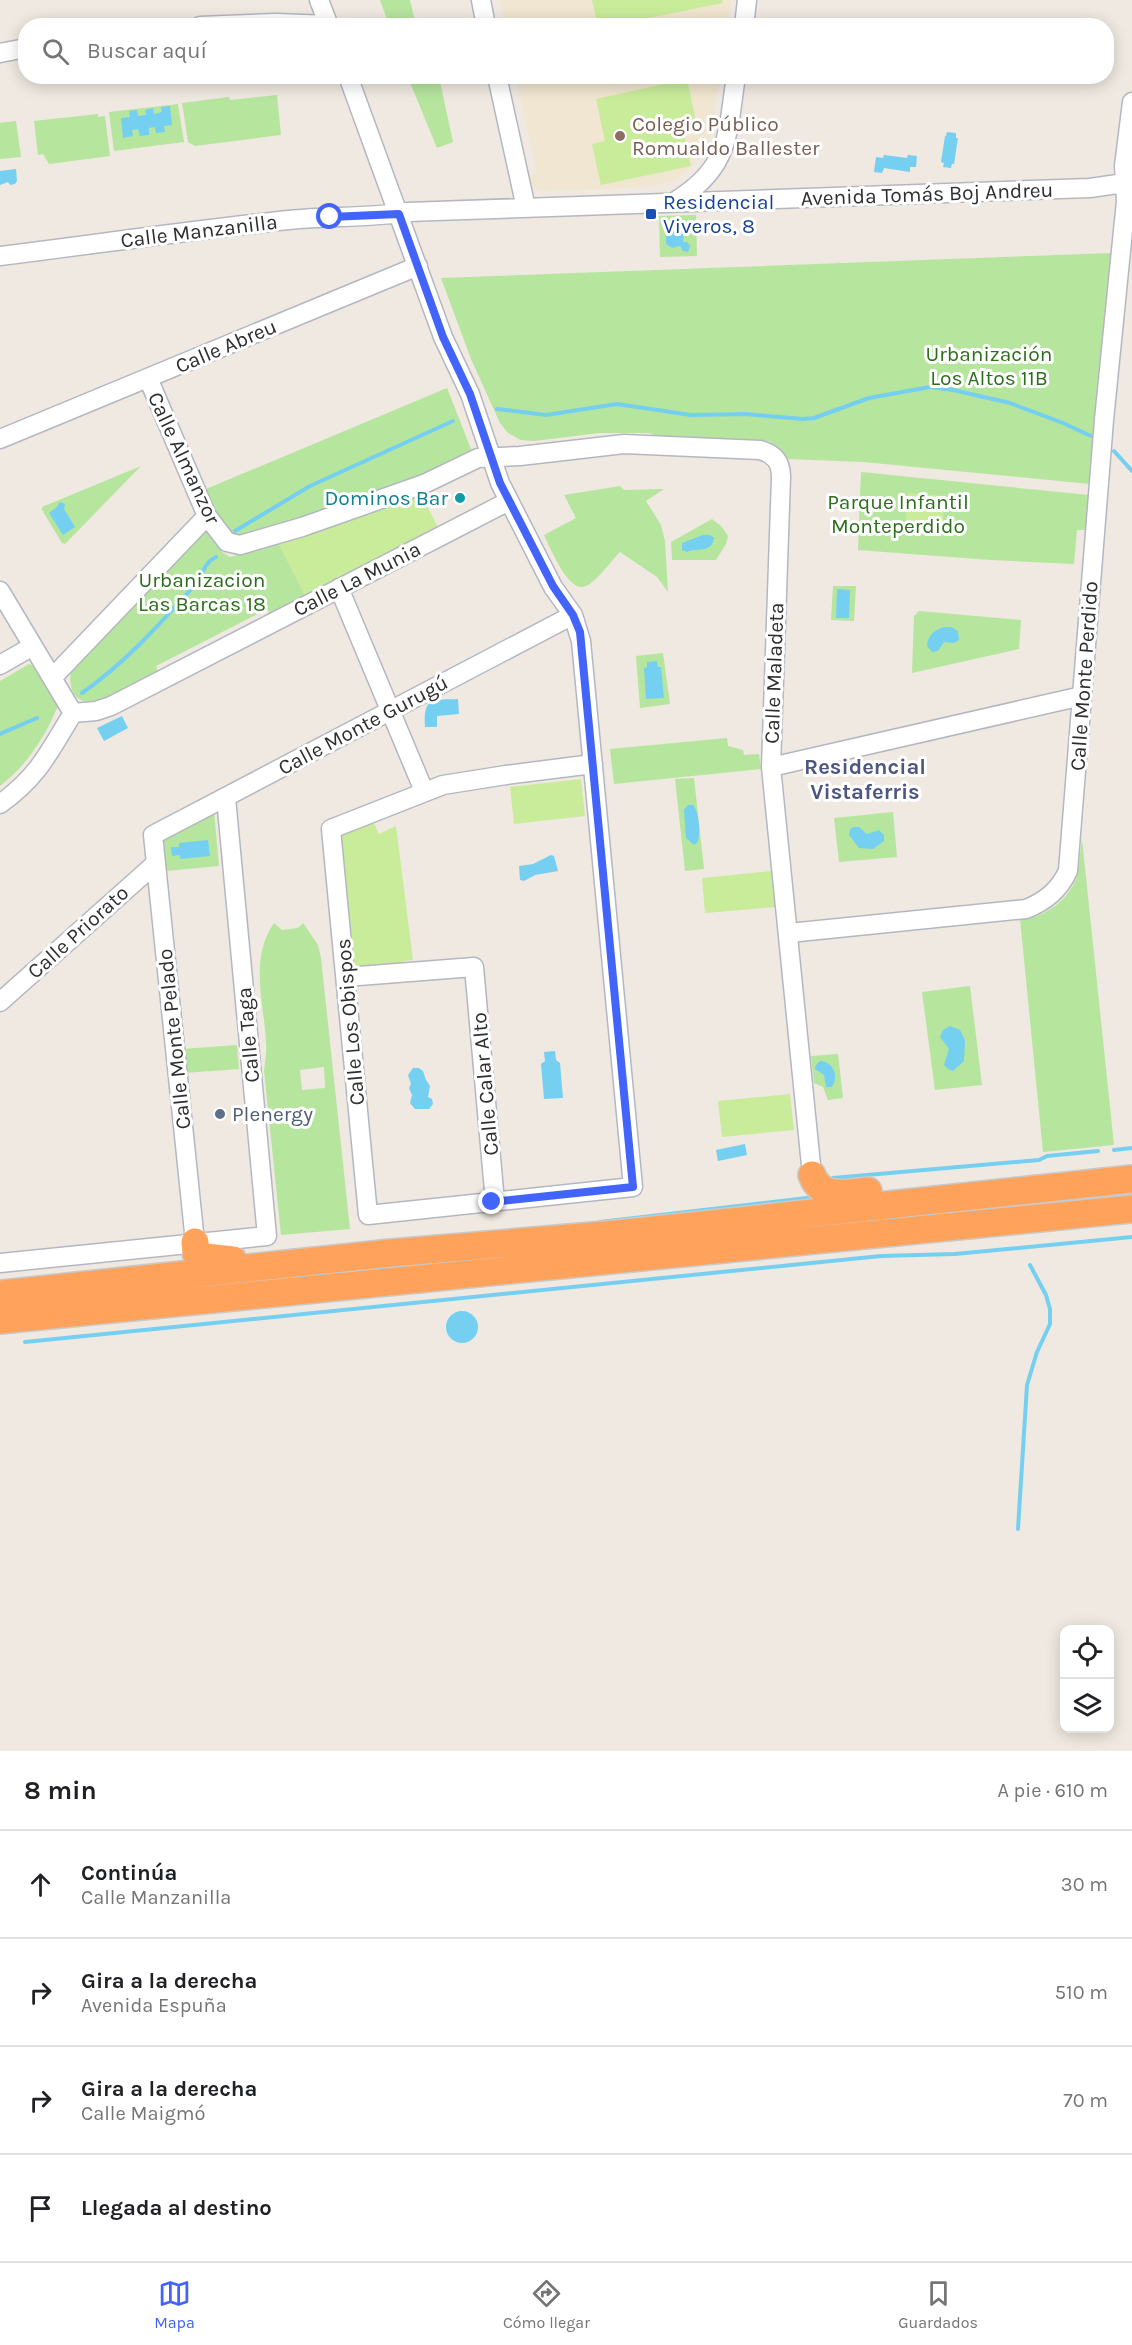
<!DOCTYPE html>
<html lang="es">
<head>
<meta charset="utf-8">
<style>
  body { margin:0; font-family:Karla,sans-serif; background:#f6f6f6; color:#202124 }
  .controls { position:absolute; right:18px; bottom:18px; display:grid; overflow:hidden; border-radius:12px; box-shadow:0 3px 15px #0003 }
  .controls button { width:54px; height:54px; display:grid; place-items:center; padding:0; border:0; border-bottom:2px solid #e0e0e0; background:#fff; color:#202124; font:30px sans-serif }
  .stop { position:absolute; width:18px; height:18px; margin:-14px; border:4px solid #4264fb; border-radius:50%; background:#fff }
  .stop.end { background:#4264fb; border-color:#fff; box-shadow:0 2px 6px #0008 }
  .list { margin:0; padding:0; list-style:none }
  h2 { display:flex; justify-content:space-between; align-items:center; height:78px; margin:0; padding:0 24px; font-size:26px }
  h2 small { font-size:20px; font-weight:400; color:#757577 }
  .list li { display:grid; grid-template-columns:39px 1fr auto; gap:18px; align-items:center; box-sizing:border-box; height:108px; padding:0 24px; border-top:2px solid #e0e0e0 }
  .list b { display:block; font-size:22px; white-space:nowrap }
  .list p { margin:0; font-size:20px; white-space:nowrap; color:#757577 }
  .list em { font-size:20px; font-style:normal; color:#757577 }
  .icon { flex:none; width:33px; height:33px; fill:none; stroke:currentColor; stroke-width:2; stroke-linecap:round; stroke-linejoin:round }
  .map { position:relative; flex:none; width:1132px; height:1751px; overflow:hidden }
  .search { position:absolute; background:#fff; box-shadow:0 3px 15px #0003; left:18px; right:18px; top:18px; height:66px; display:flex; align-items:center; gap:15px; box-sizing:border-box; padding:0 21px; border-radius:24px; color:#757577; font-size:22px }
  .sheet { height:510px; background:#fff }
  nav { display:flex; justify-content:space-around; align-items:center; box-sizing:border-box; height:84px; border-top:2px solid #e0e0e0; background:#fff; font-size:16px; color:#757577 }
  nav a { display:grid; justify-items:center; gap:3px }
  nav .on { color:#4264fb }
  .map>svg:first-child { display:block }
  .education { fill:#f0e6d1 }
  .green { fill:#b6e59e; fill-rule:evenodd }
  .pitch { fill:#c9ec9a }
  .water { fill:#75cff0 }
  .lines { fill:none; stroke-linecap:round; stroke-linejoin:round }
  .stream { stroke:#75cff0; stroke-width:4 }
  .minor-casing { stroke:#b4b7c1; stroke-width:21 }
  .highway-casing { stroke:#c9c9c9; stroke-width:30 }
  .minor { stroke:#fff; stroke-width:18 }
  .highway { stroke:#ffa35c; stroke-width:27 }
  .route { stroke:#4264fb; stroke-width:8 }
  .education-dot { fill:#8d6e63; stroke:#fff; stroke-width:2 }
  .transit-dot { fill:#1a4fb4; stroke:#fff; stroke-width:2 }
  .culture-dot { fill:#0f9aa8; stroke:#fff; stroke-width:2 }
  .service-dot { fill:#5c6f8a; stroke:#fff; stroke-width:2 }
  .labels { text-anchor:middle; dominant-baseline:central; stroke-width:6; stroke-linejoin:round; paint-order:stroke }
  .education-label { font-size:21px; fill:#785e54; stroke:#fff; text-anchor:start }
  .street-label { font-size:21px; fill:#2e2e2e; stroke:#fff }
  .transit-label { font-size:21px; fill:#164399; stroke:#fff; text-anchor:start }
  .park-label { font-size:21px; fill:#2c6e1b; stroke:#fff }
  .culture-label { font-size:21px; fill:#0d838f; stroke:#fff; text-anchor:end }
  .service-label { font-size:21px; fill:#4e5e75; stroke:#fff; text-anchor:start }
  .neighbourhood-label { font-size:22px; font-weight:bold; fill:#4d5680; stroke:#fff }
</style>
</head>
<body>
<div class="map">
<svg width="1132" height="1751" viewBox="0 0 1132 1751">
  <rect width="100%" height="100%" fill="#efe9e1"/>
  <path class="education" d="M500,0h231l-4,26 -222,-1z
    M516,77h204l-10,63 -11,19 -16,16 -13,7 -21,5 -108,4 -11,-6 -3,-9 10,-3z"/>
  <path class="green" d="M380,0h30l6,25h-27z
    M419,77h20l14,65 -16,6 -28,-68z
    M277,95l4,40 -86,11 -7,-4 -6,-39 47,-6 1,3z
    M178,104l6,38 -70,9 -5,-39z
    M98,114v3l7,-1 5,40 -61,8 -6,-10 -5,1 -4,-34z
    M16,121l5,36 -21,2v-36z
    M696,215l1,41 -37,1 -1,-41z
    M1112,253l-22,231 -226,-22 -76,-3 -7,-10 -12,-8 -114,-5 -5,-3h-51l-65,8 -13,-1 -13,-7 -8,-10 -29,-64 -30,-81z
    M447,388l24,61 -5,6 -32,20 -198,66 -20,-24 -10,-28z
    M141,466l-76,78 -3,-1 -20,-33v-3z
    M861,472l228,23 -3,35h-9l-3,34 -84,-4 -132,-10z
    M620,486l4,4 40,-1 -18,12 15,24 4,16 3,51 -11,-15 -37,-25c-9,9 -23,29 -34,34 -17,9 -36,-39 -42,-51l32,-17 -12,-23z
    M712,519l9,7 7,10 -2,8 -10,16h-44l-1,-18z
    M203,527l19,25 8,5 49,-13 27,53 -36,18 -3,-6 -111,57 2,6c-18,10 -66,46 -83,23 -6,-8 -5,-17 -4,-26z
    M833,586h23l-2,35 -23,-1z
    M919,611l102,9 -2,29 -107,24 2,-57z
    M663,653l7,51 -30,4 -4,-52z
    M29,664l4,2 25,40c-13,31 -31,59 -58,80v-105z
    M727,738l1,8 15,4 1,5 15,-1 2,15 -147,15 -4,-35z
    M694,778l10,91 -19,2 -10,-92z
    M214,811l5,55 -53,5 -2,-32z
    M893,812l4,45 -58,5 -5,-44z
    M1082,839l32,306 -71,7 -23,-233c25,-1 49,-19 57,-43 3,-12 3,-25 5,-37z
    M274,923l8,7 16,-2 5,-5 15,22 3,13 29,271 -69,6 -17,-164c1,-10 3,-19 2,-29 -2,-40 -17,-83 8,-119zM324,1067l1,21 -23,2 -2,-20z
    M970,986l12,99 -47,5 -13,-98z
    M237,1045l2,24 -55,4 -3,-24z
    M838,1054l5,44 -15,2 -5,-13 -9,-4 -3,-27z"/>
  <path class="pitch" d="M592,0h130l1,3 -109,22 -16,1z
    M687,79l9,43 -14,4 9,40 -90,19 -9,-41 13,-3 -9,-42z
    M908,493l37,3 -3,38 -37,-3z
    M422,496l17,33 -133,68 -27,-53z
    M581,779l4,37 -71,8 -4,-37z
    M372,819l7,15 17,-8 17,134 -9,1 -3,5 -48,3 -15,-134z
    M772,871l4,36 -71,6 -3,-35z
    M790,1094l4,36 -72,7 -4,-36z"/>
  <path class="water" d="M170,106l2,19 -8,1 1,6 -9,1 -1,-6 -6,1v7l-9,1 -2,-7 -6,1 1,6 -10,2 -2,-20 9,-1 -1,-6 8,-1 1,6 8,-1 -1,-5 8,-2 1,6 8,-2 -1,-5z
    M947,132l9,1v5h2l-4,26h-2l-1,4 -8,-1 1,-4 -3,-1 4,-26h1z
    M884,155l23,3 1,-3 9,1 -1,11h-6v5l-26,-4 -2,5 -8,-1 2,-15 7,1z
    M16,169l1,12 -2,3 -5,1 -2,-3 -8,3v-14z
    M674,222h7l4,4 -2,16h4l3,4 -2,6 -5,-1 -3,-5 -8,2 -6,-4v-8z
    M60,502l5,2 -1,5 11,18 -12,8 -14,-22 8,-6z
    M703,535h7l4,3c-2,16 -18,9 -27,14l-5,-2v-7z
    M837,589l13,1 -1,28h-13z
    M944,627h7l7,4 1,9 -5,3 -10,-1 -6,9 -6,1 -5,-6c1,-11 7,-16 17,-19z
    M657,661l1,6h3l3,31 -18,1 -2,-31 3,-1v-5z
    M458,699l1,15 -22,2v11h-12c-2,-30 7,-27 33,-28z
    M122,716l6,12 -24,13 -7,-13z
    M688,805h5c7,9 7,27 5,37l-4,3 -8,-7 -2,-28z
    M854,827h5l8,7 12,-4 5,5v6l-11,8 -14,-1 -10,-13 1,-6z
    M208,840l2,16 -30,3v-4l-8,1 -1,-9h8v-4z
    M551,855l3,1 4,15 -23,4 -11,6 -4,-1 -1,-14 14,-2z
    M950,1026l10,4 5,10 -1,21 -11,10 -5,-2 -4,-4 5,-16 -9,-12 3,-7z
    M555,1051l1,9 4,3 3,35 -19,1 -3,-35 4,-3 -1,-9z
    M820,1061c14,1 19,15 12,26h-6l-2,-12 -9,-6 1,-4z
    M413,1068h6l4,3 3,9 4,6 -2,11 4,2 1,5 -4,5h-14l-5,-6 2,-8 -3,-7 2,-4 -3,-9z
    M745,1144l2,11 -29,6 -2,-11z
    M446 1327a16 16 0 1 1 32 0a16 16 0 1 1-32 0Z"/>
  <g class="lines">
    <path class="stream" d="M497,409l49,6 71,-11 74,11 54,-1 58,5 11,-1 55,-20 61,-11 23,3 57,13 53,20 28,13
      M1114,451l18,20
      M235,531l75,-45 143,-65
      M82,693c43,-30 77,-68 112,-107 9,-10 9,-23 22,-29
      M0,734l37,-16
      M1114,1150l18,-2
      M833,1178l206,-18 8,-4 51,-5
      M600,1222l216,-25
      M25,1342l856,-86 74,-2 177,-17
      M1018,1529l9,-144 10,-33 13,-28v-15l-4,-14 -16,-30"/>
    <defs>
      <path id="minor" d="M319,0l10,26
        M481,0l5,26
        M200,26l76,-3 53,2
        M744,26l3,-26
        M0,53l26,-5
        M348,76l95,261 27,57 30,89 53,104 20,28 8,26 52,546 -265,28 -37,-386 112,-44 63,-10 87,-11
        M497,76l29,132
        M674,202c56,-34 53,-66 62,-126
        M0,256c96,-12 193,-26 289,-36 40,-4 80,-2 118,-8l683,-24 42,-6
        M148,378l59,138 20,26 13,3 62,-18 122,-43 54,-26 42,-2 104,-12 136,6c15,4 21,13 21,27l-10,290 41,408
        M0,439l418,-173
        M339,588l85,203
        M0,591l73,122
        M0,665l33,-19
        M52,678l155,-162
        M73,713l23,-2 15,-5 398,-205
        M771,767l311,-71
        M0,804c39,-28 49,-52 73,-91
        M789,933l237,-24c20,-8 33,-19 42,-38l36,-451 22,-219 -2,-35 8,-64
        M346,977l128,-10 21,235
        M0,1002l156,-139
        M195,1242l-42,-407 420,-220
        M0,1263l267,-27 -41,-438"/>
      <path id="highway" d="M812,1175c9,25 35,18 56,16
        M195,1242l1,11 9,4 28,3
        M0,1294l391,-41 225,-19 516,-55
        M0,1320l1132,-111"/>
    </defs>
    <use href="#minor" class="minor-casing"/>
    <use href="#highway" class="highway-casing"/>
    <use href="#minor" class="minor"/>
    <use href="#highway" class="highway"/>
  </g>
  <g class="lines">
    <path class="route" d="M330,217l69,-3 44,123 27,57 30,89 53,103 20,29 7,17 53,555 -141,15"/>
  </g>
  <circle class="education-dot" cx="620" cy="136" r="6"/>
  <rect class="transit-dot" x="645" y="208" width="12" height="12" rx="3"/>
  <circle class="culture-dot" cx="460" cy="498" r="6"/>
  <circle class="service-dot" cx="220" cy="1114" r="6"/>
  <g class="labels">
    <g class="education-label">
      <text x="632" y="124">Colegio Público<tspan x="632" dy="24">Romualdo Ballester</tspan></text>
    </g>
    <g class="street-label">
      <text transform="translate(927 194) rotate(-2)">Avenida Tomás Boj Andreu</text>
      <text transform="translate(199 231) rotate(-7)">Calle Manzanilla</text>
      <text transform="translate(226 346) rotate(-23)">Calle Abreu</text>
      <text transform="translate(184 458) rotate(65)">Calle Almanzor</text>
      <text transform="translate(357 579) rotate(-27)">Calle La Munia</text>
      <text transform="translate(774 673) rotate(-88)">Calle Maladeta</text>
      <text transform="translate(1084 676) rotate(-86)">Calle Monte Perdido</text>
      <text transform="translate(363 725) rotate(-28)">Calle Monte Gurugú</text>
      <text transform="translate(78 932) rotate(-42)">Calle Priorato</text>
      <text transform="translate(350 1022) rotate(-95)">Calle Los Obispos</text>
      <text transform="translate(248 1035) rotate(-95)">Calle Taga</text>
      <text transform="translate(174 1039) rotate(-96)">Calle Monte Pelado</text>
      <text transform="translate(485 1084) rotate(-95)">Calle Calar Alto</text>
    </g>
    <g class="transit-label">
      <text x="663" y="202">Residencial<tspan x="663" dy="24">Viveros, 8</tspan></text>
    </g>
    <g class="park-label">
      <text x="989" y="354">Urbanización<tspan x="989" dy="24">Los Altos 11B</tspan></text>
      <text x="898" y="502">Parque Infantil<tspan x="898" dy="24">Monteperdido</tspan></text>
      <text x="202" y="580">Urbanizacion<tspan x="202" dy="24">Las Barcas 18</tspan></text>
    </g>
    <g class="culture-label">
      <text x="448" y="498">Dominos Bar</text>
    </g>
    <g class="service-label">
      <text x="232" y="1114">Plenergy</text>
    </g>
    <g class="neighbourhood-label">
      <text x="865" y="767">Residencial<tspan x="865" dy="25">Vistaferris</tspan></text>
    </g>
  </g>
</svg>
<div class="controls">
<button><svg class="icon" aria-label="locate" viewBox="0 0 24 24"><circle cx="12" cy="12" r="6"/><path d="M12 2v4M12 18v4M2 12h4M18 12h4"/></svg></button>
<button><svg class="icon" aria-label="layers" viewBox="0 0 24 24"><path d="M12 4l9 5-9 5-9-5zM3 14l9 5 9-5"/></svg></button>
</div>
<div class="stop" style="left:330px;top:217px"></div>
<div class="stop end" style="left:492px;top:1202px"></div>
<div class="search"><svg class="icon" aria-label="search" viewBox="0 0 24 24"><circle cx="10" cy="10" r="6"/><path d="M15 15l6 6"/></svg>Buscar aquí</div>
</div>
<section class="sheet">
<h2>8 min<small>A pie · 610 m</small></h2>
<ul class="list">
<li><svg class="icon" aria-label="ahead" viewBox="0 0 24 24"><path d="M12 20V5M6 11l6-6 6 6"/></svg><div><b>Continúa</b><p>Calle Manzanilla</p></div><em>30 m</em></li>
<li><svg class="icon" aria-label="right" viewBox="0 0 24 24"><path d="M7 20v-9h11M14 6l5 5-5 5"/></svg><div><b>Gira a la derecha</b><p>Avenida Espuña</p></div><em>510 m</em></li>
<li><svg class="icon" aria-label="right" viewBox="0 0 24 24"><path d="M7 20v-9h11M14 6l5 5-5 5"/></svg><div><b>Gira a la derecha</b><p>Calle Maigmó</p></div><em>70 m</em></li>
<li><svg class="icon" aria-label="arrive" viewBox="0 0 24 24"><path d="M6 21V4h12l-3 4 3 4H6"/></svg><div><b>Llegada al destino</b></div></li>
</ul>
</section>
<nav>
<a class="on"><svg class="icon" aria-label="map" viewBox="0 0 24 24"><path d="M3 6l6-2 6 2 6-2v14l-6 2-6-2-6 2zM9 4v14M15 6v14"/></svg>Mapa</a>
<a><svg class="icon" aria-label="directions" viewBox="0 0 24 24"><path d="M12 3l9 9-9 9-9-9zM9 14v-3h6M13 9l2 2-2 2"/></svg>Cómo llegar</a>
<a><svg class="icon" aria-label="saved" viewBox="0 0 24 24"><path d="M7 4h10v16l-5-4-5 4z"/></svg>Guardados</a>
</nav>
</body>
</html>
